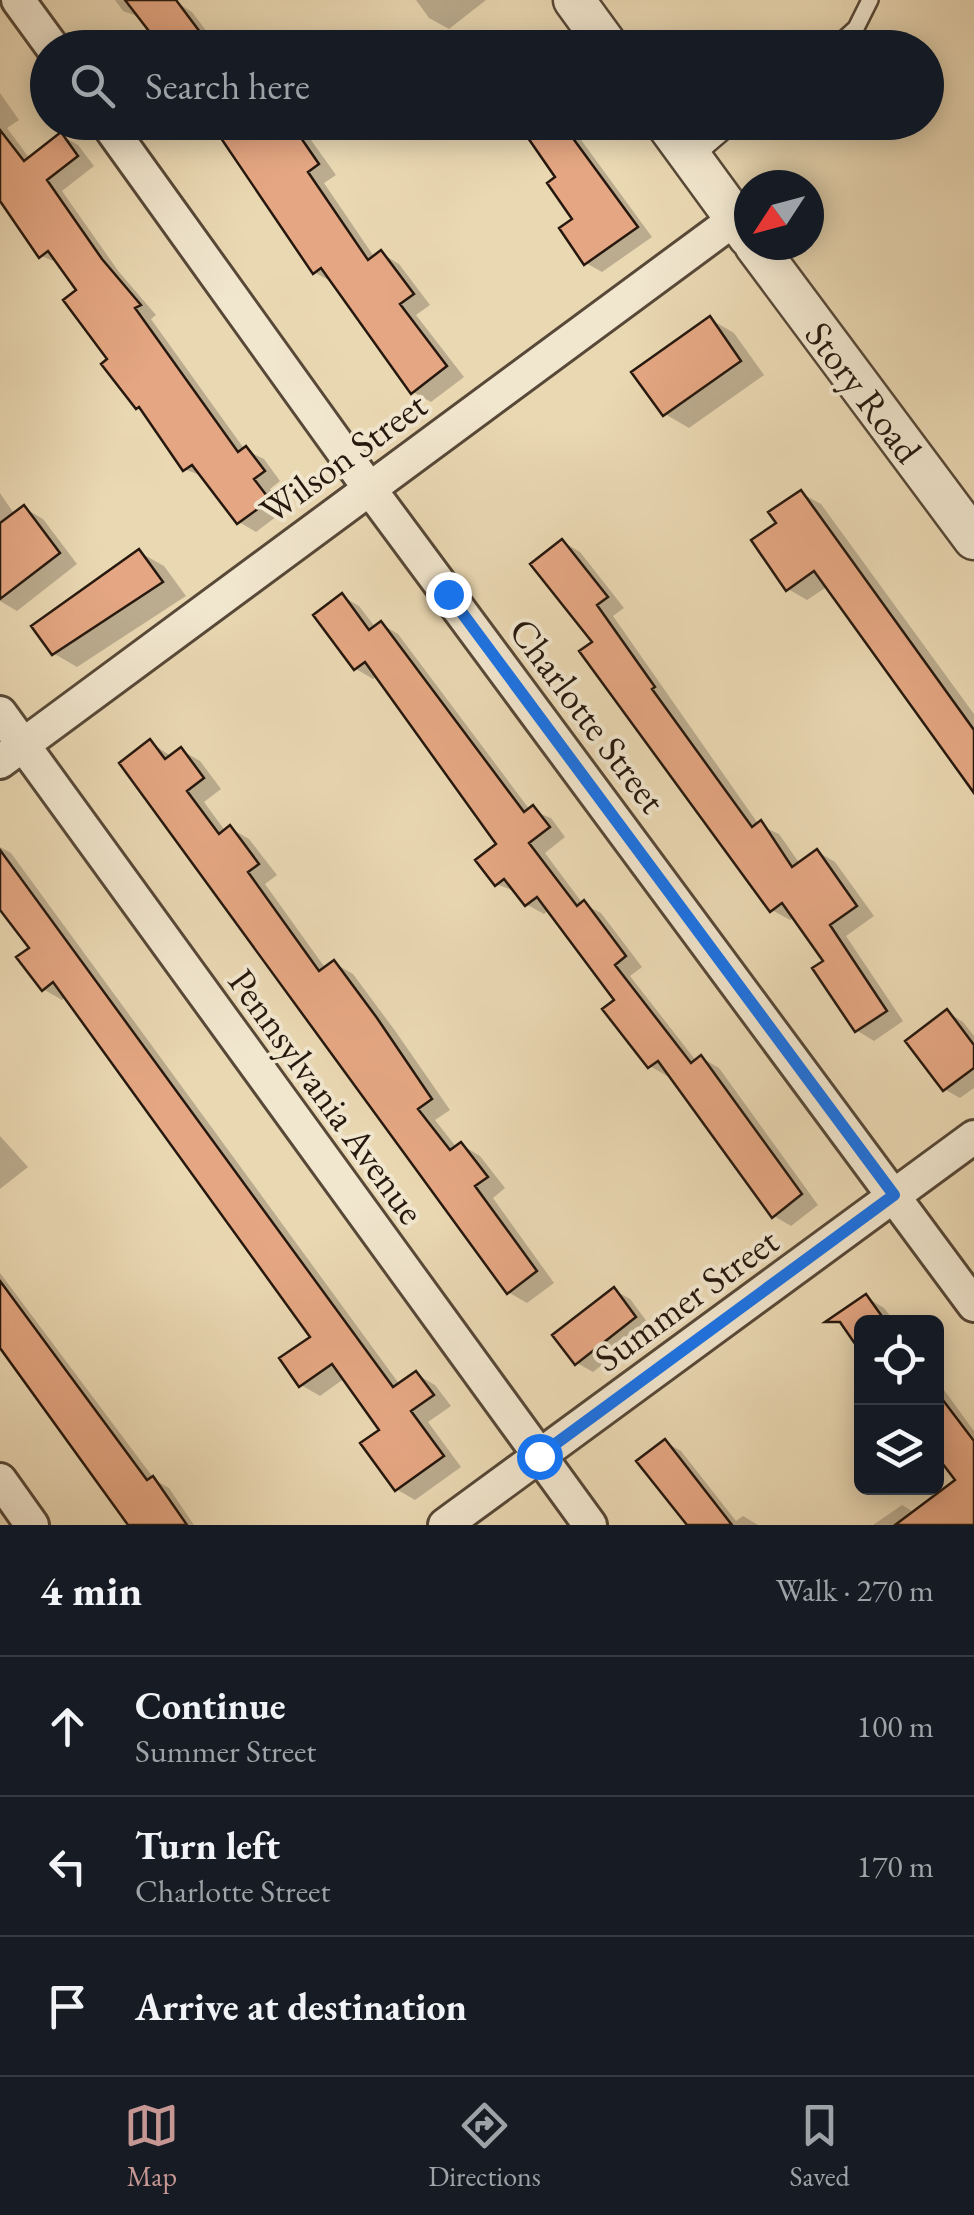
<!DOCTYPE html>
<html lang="en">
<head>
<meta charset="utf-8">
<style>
  body { margin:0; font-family:"EB Garamond",serif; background:#242831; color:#f1f3f6 }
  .controls { position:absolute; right:30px; bottom:30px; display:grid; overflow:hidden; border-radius:15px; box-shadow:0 5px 25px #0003 }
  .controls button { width:90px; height:90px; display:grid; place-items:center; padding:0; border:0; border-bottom:2px solid #363941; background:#171b24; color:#f1f3f6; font:50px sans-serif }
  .compass { position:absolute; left:734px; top:170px; width:90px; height:90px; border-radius:50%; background:#171b24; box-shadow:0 5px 25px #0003; rotate:234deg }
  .stop { position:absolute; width:30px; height:30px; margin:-22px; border:8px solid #1a73e8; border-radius:50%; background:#fff }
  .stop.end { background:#1a73e8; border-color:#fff; box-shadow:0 2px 10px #0008 }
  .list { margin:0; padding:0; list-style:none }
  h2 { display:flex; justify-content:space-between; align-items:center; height:130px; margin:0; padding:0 40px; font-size:42px }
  h2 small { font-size:32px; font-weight:400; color:#9ea1a6 }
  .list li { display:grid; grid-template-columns:65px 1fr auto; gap:30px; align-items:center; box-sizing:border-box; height:140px; padding:0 40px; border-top:2px solid #363941 }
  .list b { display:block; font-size:38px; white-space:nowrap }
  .list p { margin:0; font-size:32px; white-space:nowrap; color:#9ea1a6 }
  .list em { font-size:32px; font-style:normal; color:#9ea1a6 }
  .icon { flex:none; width:55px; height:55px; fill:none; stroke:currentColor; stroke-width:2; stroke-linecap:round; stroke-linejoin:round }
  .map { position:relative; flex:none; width:974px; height:1525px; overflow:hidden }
  .search { position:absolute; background:#171b24; box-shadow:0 5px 25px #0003; left:30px; right:30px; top:30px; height:110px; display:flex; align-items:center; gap:25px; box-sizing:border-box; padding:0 35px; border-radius:55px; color:#9ea1a6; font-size:38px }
  .sheet { height:550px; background:#171b24 }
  nav { display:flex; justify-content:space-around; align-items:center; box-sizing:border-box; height:140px; border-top:2px solid #363941; background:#171b24; font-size:28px; color:#9ea1a6 }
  nav a { display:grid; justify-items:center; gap:5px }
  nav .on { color:#c59692 }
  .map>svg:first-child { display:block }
  .shadow { fill:#0003 }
  .building { fill:#e5a783; stroke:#26180e; stroke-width:2.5 }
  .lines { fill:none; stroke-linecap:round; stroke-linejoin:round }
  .service-casing { stroke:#574837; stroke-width:20 }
  .minor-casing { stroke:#574837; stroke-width:38 }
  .tertiary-casing { stroke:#574837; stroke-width:45 }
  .service { stroke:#f1e6ce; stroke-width:15 }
  .minor { stroke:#f1e6ce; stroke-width:32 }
  .tertiary { stroke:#f1e6ce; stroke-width:40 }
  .route { stroke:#1a73e8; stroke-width:12 }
  .labels { text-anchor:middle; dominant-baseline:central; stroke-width:8; stroke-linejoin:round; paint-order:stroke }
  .street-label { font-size:38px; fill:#26180e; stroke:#f1e6ce }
</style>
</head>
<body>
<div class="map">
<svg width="974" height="1525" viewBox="0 0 974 1525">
  <rect width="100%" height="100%" fill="#ead8b3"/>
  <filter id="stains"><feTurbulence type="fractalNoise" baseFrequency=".002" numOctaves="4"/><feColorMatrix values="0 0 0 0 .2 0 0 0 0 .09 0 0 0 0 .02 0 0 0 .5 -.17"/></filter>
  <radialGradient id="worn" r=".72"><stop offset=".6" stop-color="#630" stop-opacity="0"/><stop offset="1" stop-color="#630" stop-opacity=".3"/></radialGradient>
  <path class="shadow" d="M115,0l61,2 16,10 27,36h-54l-23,-30 -19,-7z
    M416,0h70l-37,29 -20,-11z
    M0,93l19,27 -12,8 23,31 31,-24 17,10 16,21 -32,25 57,81 37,43 -5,4 94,131 19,9 16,22 -10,8 15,21 -29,22 -17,-10 -34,-45 -21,-8 -39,-57 -8,-5 -57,-117 -19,-26 -20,-8 -41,-54z
    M289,122l17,11 30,42 -12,8 51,75 6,-5 18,11 31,41 -14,10 48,62 -33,25 -18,-10 -81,-110 -18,-10z
    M519,122h49l84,115 -50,35 -16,-9 -28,-85z
    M710,319l24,14 30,42 -75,53 -24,-14z
    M0,493l15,22 9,-7 19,11 34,45 -60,47 -17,-10z
    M801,493l20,11 153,210v74l-146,-202 -21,14 -19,-11 -8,-65z
    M563,542l17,10 44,56 -11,8 146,209 20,9 21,30 18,-12 17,10 39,54 -28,20 57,85 -29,20 -18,-11 -29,-69 -32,-44 -5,3 -18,-10 -177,-268z
    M139,552l25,14 22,30 -109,71 -24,-14z
    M342,596l17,10 17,22 5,-4 17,10 132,176 21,8 14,19 -20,16 38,51 18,9 41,54 -12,9 67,86 5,-4 17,10 99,137 -27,21 -17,-10 -104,-142 -3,2 -17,-10 -33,-66 -68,-90 -5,4 -18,-10 -9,-12 -21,-8 3,-39 -121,-170 -5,4 -17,-10z
    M150,742l22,15 9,-7 19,11 21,28 -17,13 22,30 4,-4 19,11 28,36 -12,9 61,85 8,-6 19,11 43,58 54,78 -15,10 22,28 5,-3 18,11 25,32 -12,10 61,85 -27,20 -19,-11z
    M0,847l11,6 389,532 16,-11 19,11 16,21 -23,16 33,45 -46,33 -19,-11 -13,-59 -38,-52 -25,18 -19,-11 12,-48 -247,-341 -4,4 -19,-11 -10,-41 -33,-42z
    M947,1012l16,10 11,14v52l-14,10 -16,-9z
    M0,1136l28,31 -28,22z
    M0,1273l155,207 14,8 25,37h-61l-133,-183z
    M614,1290l16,9 21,28 -58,45 -16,-9z
    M866,1297l18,11 11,14h-33l-24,-6z
    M936,1379l38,52v94h-101l29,-20 13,8 44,-32 -23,-30z
    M665,1442l16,9 55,70 7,-5 15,9h-71z"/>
  <path class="building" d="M125,0h51l36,48h-50z
    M210,122h80l29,42 -11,8 60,88 13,-10 33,44 -14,10 47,62 -36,28 -90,-126 -8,6z
    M517,122h44l77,105 -54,38 -25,-37 13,-9 -25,-36 8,-6z
    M0,130l24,31 37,-29 17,24 -31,24 55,79 39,46 -6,3 103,144 8,-6 19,25 -11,8 16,21 -33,24 -45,-59 -9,6 -44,-64 -3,2 -35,-45 6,-5 -44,-59 13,-10 -28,-39 -9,7 -39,-57z
    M710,316l31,45 -78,55 -32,-44z
    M801,490l173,240v63l-160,-222 -28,20 -35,-51 25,-17 -8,-11z
    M24,505l36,48 -60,46v-76z
    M562,539l46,58 -11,8 58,82 -3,2 100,138 9,-7 31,47 25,-18 40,57 -27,19 57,86 -32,21 -43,-64 11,-7 -41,-58 -12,9 -191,-261 13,-9 -62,-78z
    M139,549l24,33 -111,73 -21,-29z
    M342,593l27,37 12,-9 143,191 9,-7 17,22 -21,16 48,63 7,-6 42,56 -11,9 76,98 10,-8 101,139 -30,24 -114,-157 -10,7 -46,-59 12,-9 -77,-103 -12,9 -21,-27 -9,7 -20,-26 21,-16 -131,-182 -11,8 -41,-55z
    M150,739l15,20 16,-12 23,31 -17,13 32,43 11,-9 29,39 -11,8 71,99 15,-11 43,58 55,81 -14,10 32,41 11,-8 27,35 -13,9 62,85 -30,23 -388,-531z
    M0,850l393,537 23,-16 18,24 -23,16 33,45 -49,35 -35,-48 19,-13 -47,-66 -33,23 -20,-29 31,-21 -257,-355 -11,9 -26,-34 13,-9 -29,-38z
    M947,1009l27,36v23l-31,23 -38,-50z
    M0,1281l147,199 6,-4 34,49h-59l-128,-177z
    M614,1287l22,30 -61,48 -23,-30z
    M866,1294l20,28h-24v32l-22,-32h-15z
    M936,1391l38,50v84h-79l60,-45 -19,-25z
    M665,1439l67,86h-45l-51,-64z"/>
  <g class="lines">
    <defs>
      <path id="service" d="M834,48l22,-20 14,-28
        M694,157l41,-35"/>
      <path id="minor" d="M18,0l35,48
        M106,122l263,366 605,817
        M0,713l590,812
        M0,762l735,-543
        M0,1480l32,45
        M445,1525l529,-388"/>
      <path id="tertiary" d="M574,0l35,48
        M665,122l84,115
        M755,245l219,294"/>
    </defs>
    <use href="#service" class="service-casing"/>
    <use href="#minor" class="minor-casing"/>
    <use href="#tertiary" class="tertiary-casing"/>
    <use href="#service" class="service"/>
    <use href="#minor" class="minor"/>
    <use href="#tertiary" class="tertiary"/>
  </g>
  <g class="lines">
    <path class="route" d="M448,594l446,601 -355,261"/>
  </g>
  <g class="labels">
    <g class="street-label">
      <text transform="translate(864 392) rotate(53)">Story Road</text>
      <text transform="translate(343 457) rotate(-36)">Wilson Street</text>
      <text transform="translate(588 715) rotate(53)">Charlotte Street</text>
      <text transform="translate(327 1096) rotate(54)">Pennsylvania Avenue</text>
      <text transform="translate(686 1299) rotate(-36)">Summer Street</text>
    </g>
  </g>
  <rect width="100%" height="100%" filter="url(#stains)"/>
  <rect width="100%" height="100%" fill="url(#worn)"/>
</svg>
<div class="controls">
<button><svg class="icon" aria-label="locate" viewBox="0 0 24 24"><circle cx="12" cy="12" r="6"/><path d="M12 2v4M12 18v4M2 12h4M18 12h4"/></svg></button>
<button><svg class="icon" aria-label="layers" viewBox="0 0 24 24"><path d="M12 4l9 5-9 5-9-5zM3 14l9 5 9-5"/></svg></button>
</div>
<svg class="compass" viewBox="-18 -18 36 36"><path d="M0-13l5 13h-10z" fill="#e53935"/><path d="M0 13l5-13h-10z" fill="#9ea1a6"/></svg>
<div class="stop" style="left:539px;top:1456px"></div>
<div class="stop end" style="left:448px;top:594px"></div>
<div class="search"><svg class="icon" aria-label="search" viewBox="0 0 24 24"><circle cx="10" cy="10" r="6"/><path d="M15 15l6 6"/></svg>Search here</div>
</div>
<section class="sheet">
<h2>4 min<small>Walk · 270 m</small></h2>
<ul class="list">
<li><svg class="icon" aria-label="ahead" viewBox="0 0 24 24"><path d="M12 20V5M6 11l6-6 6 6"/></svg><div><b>Continue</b><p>Summer Street</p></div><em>100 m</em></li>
<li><svg class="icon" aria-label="left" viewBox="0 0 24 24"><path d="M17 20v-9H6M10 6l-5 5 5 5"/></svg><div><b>Turn left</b><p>Charlotte Street</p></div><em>170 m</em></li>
<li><svg class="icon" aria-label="arrive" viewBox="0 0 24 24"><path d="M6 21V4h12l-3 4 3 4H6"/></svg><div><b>Arrive at destination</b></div></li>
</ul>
</section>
<nav>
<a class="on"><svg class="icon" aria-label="map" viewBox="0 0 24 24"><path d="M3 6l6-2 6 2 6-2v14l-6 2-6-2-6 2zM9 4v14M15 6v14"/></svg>Map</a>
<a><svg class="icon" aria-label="directions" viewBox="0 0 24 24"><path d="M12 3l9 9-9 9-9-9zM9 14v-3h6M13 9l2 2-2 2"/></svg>Directions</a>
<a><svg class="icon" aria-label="saved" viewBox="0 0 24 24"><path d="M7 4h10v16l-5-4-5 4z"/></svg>Saved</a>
</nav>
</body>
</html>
